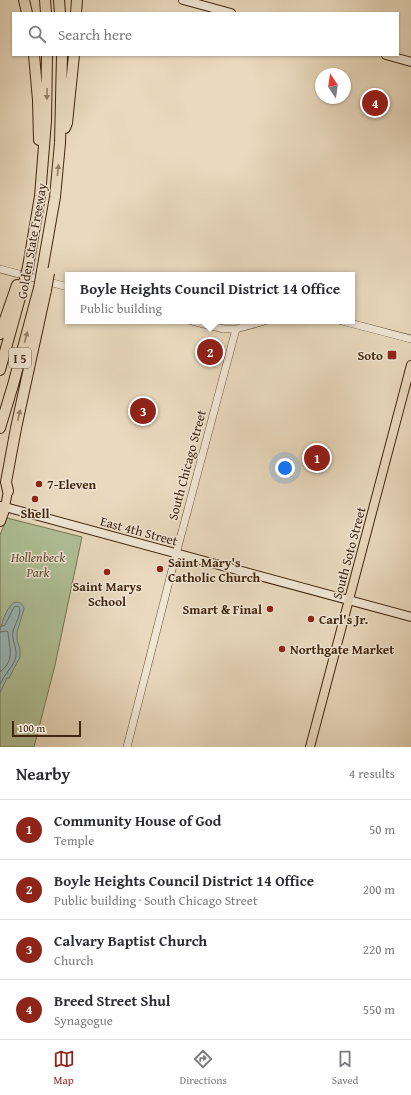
<!DOCTYPE html>
<html lang="en">
<head>
<meta charset="utf-8">
<style>
  body { margin:0; font-family:"Gentium Book Plus",serif; background:#f7f7f7; color:#2b2b33 }
  .compass { position:absolute; left:315px; top:68px; width:36px; height:36px; border-radius:50%; background:#fff; box-shadow:0 1px 3px #0004; rotate:347deg }
  .scale { position:absolute; left:12px; bottom:10px; width:69px; box-sizing:border-box; padding-left:4px; border:2px solid #41270e; border-top:0; font-size:11px; line-height:14px; white-space:nowrap; color:#41270e; -webkit-text-stroke:3px #f1e6d5; paint-order:stroke }
  .you { position:absolute; left:285px; top:468px; width:14px; height:14px; margin:-10px; border:3px solid #fff; border-radius:50%; background:#1a73e8; box-shadow:0 0 0 6px #1a73e833 }
  .badge { display:grid; place-items:center; width:26px; height:26px; border-radius:50%; background:#8f2418; color:#fff; font-size:13px; font-weight:700 }
  .pin { position:absolute; translate:-50% -50%; border:2px solid #fff; box-shadow:0 1px 4px #0006 }
  .popup { position:absolute; left:65px; top:272px; width:290px; height:52px; box-sizing:border-box; display:grid; place-content:center; border-radius:0px; background:#fff; filter:drop-shadow(0 1px 3px #0005); font-size:13px; white-space:nowrap; color:#7c7c81 }
  .popup b { font-size:15px; color:#2b2b33 }
  .popup::after { content:''; position:absolute; left:50%; top:100%; margin-left:-8px; border:8px solid transparent; border-top-color:#fff }
  .list { margin:0; padding:0; list-style:none }
  h2 { display:flex; justify-content:space-between; align-items:center; height:52px; margin:0; padding:0 16px; font-size:17px }
  h2 small { font-size:13px; font-weight:400; color:#7c7c81 }
  .list li { display:grid; grid-template-columns:26px 1fr auto; gap:12px; align-items:center; box-sizing:border-box; height:60px; padding:0 16px; border-top:1px solid #e1e1e2 }
  .list b { display:block; font-size:15px; white-space:nowrap }
  .list p { margin:0; font-size:13px; white-space:nowrap; color:#7c7c81 }
  .list em { font-size:13px; font-style:normal; color:#7c7c81 }
  .icon { flex:none; width:22px; height:22px; fill:none; stroke:currentColor; stroke-width:2; stroke-linecap:round; stroke-linejoin:round }
  .map { position:relative; flex:none; width:411px; height:747px; overflow:hidden }
  .search { position:absolute; background:#fff; box-shadow:0 1px 3px #0004; left:12px; right:12px; top:12px; height:44px; display:flex; align-items:center; gap:10px; box-sizing:border-box; padding:0 14px; border-radius:0px; color:#7c7c81; font-size:15px }
  .sheet { height:292px; background:#fff }
  nav { display:flex; justify-content:space-around; align-items:center; box-sizing:border-box; height:56px; border-top:1px solid #e1e1e2; background:#fff; font-size:11px; color:#7c7c81 }
  nav a { display:grid; justify-items:center; gap:2px }
  nav .on { color:#8f2418 }
  .map>svg:first-child { display:block }
  .park { fill:#afc097; stroke:#787452 }
  .water { fill:#9ab9b9; stroke:#767f75 }
  .lines { fill:none; stroke-linecap:round; stroke-linejoin:round }
  .shore { stroke:#6e7064; stroke-width:1 }
  .tertiary-casing { stroke:#6b543a; stroke-width:8 }
  .secondary-casing { stroke:#41270e; stroke-width:10 }
  .primary-casing { stroke:#41270e; stroke-width:10 }
  .motorway-casing { stroke:#41270e; stroke-width:12 }
  .tertiary { stroke:#f1e6d5; stroke-width:7 }
  .secondary { stroke:#f1e6d5; stroke-width:8 }
  .primary { stroke:#e9d9be; stroke-width:8 }
  .motorway { stroke:#e9d9be; stroke-width:10 }
  .motorway-bridge-casing { stroke:#41270e; stroke-width:12; stroke-linecap:butt }
  .motorway-bridge { stroke:#e9d9be; stroke-width:10 }
  .oneway { fill:#958066 }
  .poi-dot { fill:#8f2418; stroke:#f1e6d5; stroke-width:1.5 }
  .labels { text-anchor:middle; dominant-baseline:central; stroke-width:3; stroke-linejoin:round; paint-order:stroke }
  .shield { fill:#f1e6d5; stroke:#76604a; stroke-width:1 }
  .shield-label { font-size:12px; font-weight:bold; fill:#41270e }
  .street-label { font-size:13px; fill:#41270e; stroke:#f1e6d5 }
  .poi-label { font-size:13px; font-weight:bold; fill:#41270e; stroke:#f1e6d5; text-anchor:start }
  .park-label { font-size:13px; font-style:italic; fill:#5c4d30; stroke:#f1e6d5 }
</style>
</head>
<body>
<div class="map">
<svg width="411" height="747" viewBox="0 0 411 747">
  <rect width="100%" height="100%" fill="#e9d9be"/>
  <filter id="stains"><feTurbulence type="fractalNoise" baseFrequency=".005" numOctaves="4"/><feColorMatrix values="0 0 0 0 .2 0 0 0 0 .09 0 0 0 0 .02 0 0 0 .5 -.17"/></filter>
  <radialGradient id="worn" r=".72"><stop offset=".6" stop-color="#630" stop-opacity="0"/><stop offset="1" stop-color="#630" stop-opacity=".3"/></radialGradient>
  <path class="park" d="M7,518l75,19 -27,128 -21,82h-34v-212z"/>
  <path class="water" d="M15,602c5,0 8,2 9,7l-7,23v8l3,9v8l-11,21h-2l-7,15v-63l4,-13 4,-8 4,-5z"/>
  <g class="lines">
    <path class="shore" d="M0,627l5,-2 9,-18 3,-1 2,1c3,7 -4,17 -6,24 -2,10 6,19 2,29 -4,9 -11,15 -15,24
      M0,632l6,-1 2,1c1,17 8,27 -8,40"/>
    <defs>
      <path id="tertiary" d="M0,269l68,18
        M192,321l32,8h12l29,-8
        M342,321l69,18
        M127,747l49,-193 60,-225"/>
      <path id="secondary" d="M183,0l48,13
        M386,55l25,7
        M5,507l406,110"/>
      <path id="primary" d="M0,506l5,1 3,-16
        M310,747l101,-382"/>
      <path id="motorway" d="M24,0l3,13
        M45,0l1,13
        M59,0l1,13
        M76,13l1,-13
        M34,55l4,45 1,40
        M65,128l2,-5 7,-68
        M28,267l12,-71 6,-75 1,-66
        M42,271l13,-74 5,-54 2,-88
        M0,334l17,-49
        M0,370l24,-87
        M0,428l13,-43 26,-97
        M8,491l-2,-9 10,-54 30,-138
        M0,521l5,-14"/>
    </defs>
    <use href="#tertiary" class="tertiary-casing"/>
    <use href="#secondary" class="secondary-casing"/>
    <use href="#primary" class="primary-casing"/>
    <use href="#motorway" class="motorway-casing"/>
    <use href="#tertiary" class="tertiary"/>
    <use href="#secondary" class="secondary"/>
    <use href="#primary" class="primary"/>
    <use href="#motorway" class="motorway"/>
    <defs>
      <path id="motorway-bridge" d="M24,283l4,-16
        M39,288l3,-17
        M46,290l3,-17"/>
    </defs>
    <use href="#motorway-bridge" class="motorway-bridge-casing"/>
    <use href="#motorway-bridge" class="motorway-bridge"/>
  </g>
  <defs><path id="oneway-solid" d="M-6-.8H1V-3.2L6.5 0L1 3.2V.8H-6Z"/></defs>
  <g class="oneway">
    <use href="#oneway-solid" transform="translate(47 94) rotate(91)"/>
    <use href="#oneway-solid" transform="translate(58 170) rotate(-84)"/>
    <use href="#oneway-solid" transform="translate(26 337) rotate(-75)"/>
    <use href="#oneway-solid" transform="translate(19 415) rotate(-78)"/>
  </g>
  <g class="poi-dot">
    <rect x="387" y="350" width="10" height="10" rx="2"/>
    <circle cx="39" cy="484" r="4"/>
    <circle cx="35" cy="499" r="4"/>
    <circle cx="160" cy="569" r="4"/>
    <circle cx="107" cy="572" r="4"/>
    <circle cx="270" cy="609" r="4"/>
    <circle cx="311" cy="619" r="4"/>
    <circle cx="282" cy="649" r="4"/>
  </g>
  <g class="labels">
    <rect class="shield" x="9" y="348" width="22" height="20" rx="3"/>
    <g class="shield-label">
      <text x="20" y="358">I 5</text>
    </g>
    <g class="street-label">
      <text transform="translate(32 241) rotate(-80)">Golden State Freeway</text>
      <text transform="translate(187 465) rotate(-75)">South Chicago Street</text>
      <text transform="translate(139 531) rotate(15)">East 4th Street</text>
      <text transform="translate(349 553) rotate(-75)">South Soto Street</text>
    </g>
    <g class="poi-label">
      <text x="383" y="355" text-anchor="end">Soto</text>
      <text x="47" y="484">7-Eleven</text>
      <text x="35" y="513" text-anchor="middle">Shell</text>
      <text x="168" y="562">Saint Mary's<tspan x="168" dy="15">Catholic Church</tspan></text>
      <text x="107" y="586" text-anchor="middle">Saint Marys<tspan x="107" dy="15">School</tspan></text>
      <text x="262" y="609" text-anchor="end">Smart &amp; Final</text>
      <text x="319" y="619">Carl's Jr.</text>
      <text x="290" y="649">Northgate Market</text>
    </g>
    <g class="park-label">
      <text x="38" y="557">Hollenbeck<tspan x="38" dy="15">Park</tspan></text>
    </g>
  </g>
  <rect width="100%" height="100%" filter="url(#stains)"/>
  <rect width="100%" height="100%" fill="url(#worn)"/>
</svg>
<svg class="compass" viewBox="-18 -18 36 36"><path d="M0-13l5 13h-10z" fill="#e53935"/><path d="M0 13l5-13h-10z" fill="#7c7c81"/></svg>
<div class="scale">100 m</div>
<div class="you"></div>
<div class="pin badge" style="left:317px;top:458px">1</div>
<div class="pin badge" style="left:210px;top:352px">2</div>
<div class="popup"><b>Boyle Heights Council District 14 Office</b>Public building</div>
<div class="pin badge" style="left:143px;top:411px">3</div>
<div class="pin badge" style="left:375px;top:103px">4</div>
<div class="search"><svg class="icon" aria-label="search" viewBox="0 0 24 24"><circle cx="10" cy="10" r="6"/><path d="M15 15l6 6"/></svg>Search here</div>
</div>
<section class="sheet">
<h2>Nearby<small>4 results</small></h2>
<ul class="list">
<li><span class="badge">1</span><div><b>Community House of God</b><p>Temple</p></div><em>50 m</em></li>
<li><span class="badge">2</span><div><b>Boyle Heights Council District 14 Office</b><p>Public building · South Chicago Street</p></div><em>200 m</em></li>
<li><span class="badge">3</span><div><b>Calvary Baptist Church</b><p>Church</p></div><em>220 m</em></li>
<li><span class="badge">4</span><div><b>Breed Street Shul</b><p>Synagogue</p></div><em>550 m</em></li>
</ul>
</section>
<nav>
<a class="on"><svg class="icon" aria-label="map" viewBox="0 0 24 24"><path d="M3 6l6-2 6 2 6-2v14l-6 2-6-2-6 2zM9 4v14M15 6v14"/></svg>Map</a>
<a><svg class="icon" aria-label="directions" viewBox="0 0 24 24"><path d="M12 3l9 9-9 9-9-9zM9 14v-3h6M13 9l2 2-2 2"/></svg>Directions</a>
<a><svg class="icon" aria-label="saved" viewBox="0 0 24 24"><path d="M7 4h10v16l-5-4-5 4z"/></svg>Saved</a>
</nav>
</body>
</html>
